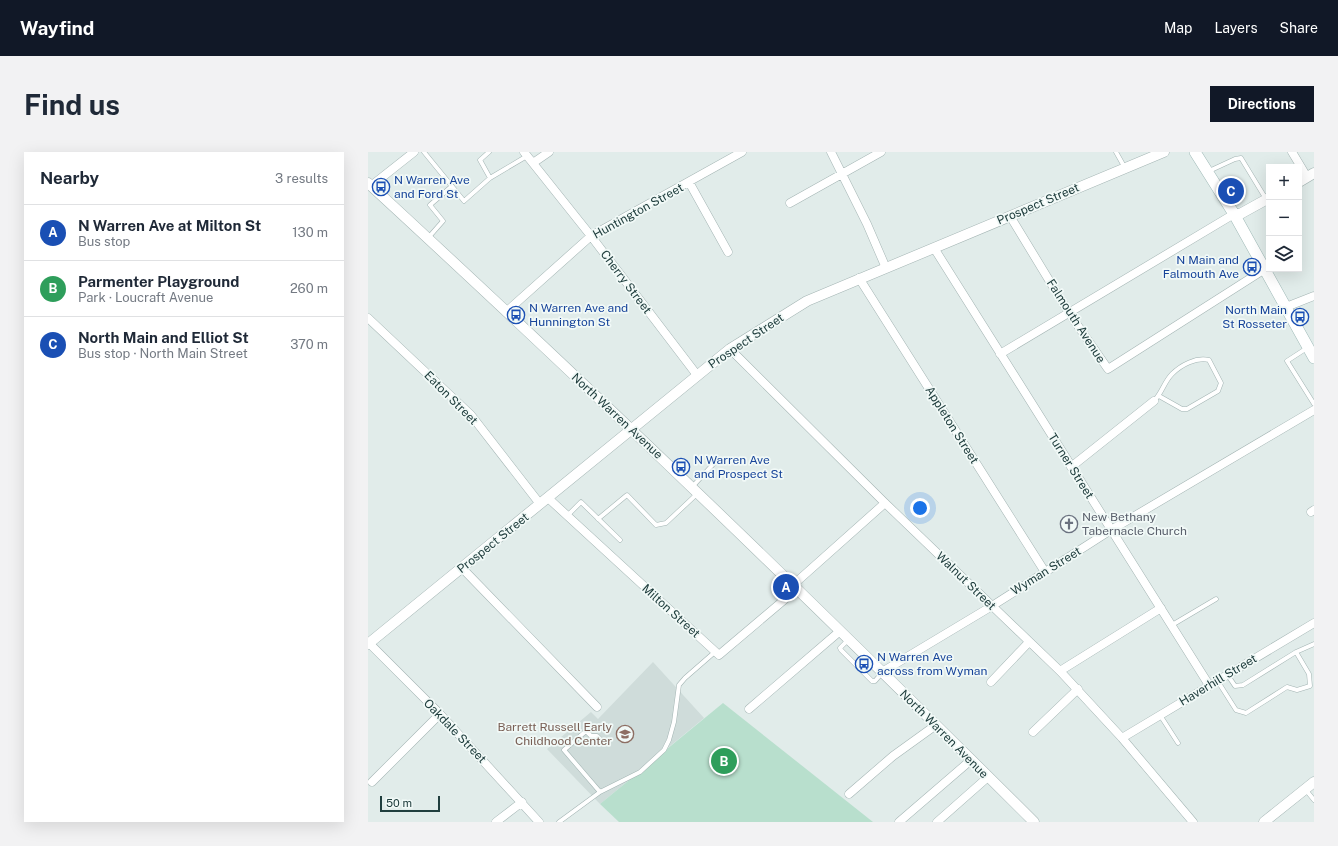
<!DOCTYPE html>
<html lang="en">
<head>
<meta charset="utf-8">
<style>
  body { margin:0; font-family:"Public Sans",sans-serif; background:#f2f2f3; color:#1f2937 }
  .controls { position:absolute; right:12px; top:12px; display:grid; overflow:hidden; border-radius:0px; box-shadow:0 4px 16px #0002 }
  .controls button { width:36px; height:36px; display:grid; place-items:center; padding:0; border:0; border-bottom:1px solid #e0e1e3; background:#fff; color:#1f2937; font:20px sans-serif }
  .scale { position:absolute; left:12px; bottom:10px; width:60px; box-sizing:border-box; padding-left:4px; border:2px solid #203e3e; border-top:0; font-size:11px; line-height:14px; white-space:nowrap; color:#203e3e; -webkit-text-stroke:3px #f1f9f7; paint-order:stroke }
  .you { position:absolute; left:552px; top:356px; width:14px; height:14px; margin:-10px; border:3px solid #fff; border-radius:50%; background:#1a73e8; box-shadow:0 0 0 6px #1a73e833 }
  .badge { display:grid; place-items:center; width:26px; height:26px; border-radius:50%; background:#111827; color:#fff; font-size:13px; font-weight:700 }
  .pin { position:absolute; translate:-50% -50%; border:2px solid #fff; box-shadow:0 1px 4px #0006 }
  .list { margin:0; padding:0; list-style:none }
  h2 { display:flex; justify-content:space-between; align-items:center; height:52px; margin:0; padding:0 16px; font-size:17px }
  h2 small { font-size:13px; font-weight:400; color:#747a83 }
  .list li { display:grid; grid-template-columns:26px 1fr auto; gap:12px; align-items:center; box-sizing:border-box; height:56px; padding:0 16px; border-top:1px solid #e0e1e3 }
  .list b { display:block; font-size:15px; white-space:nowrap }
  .list p { margin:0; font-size:13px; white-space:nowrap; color:#747a83 }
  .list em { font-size:13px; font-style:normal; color:#747a83 }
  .icon { flex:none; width:22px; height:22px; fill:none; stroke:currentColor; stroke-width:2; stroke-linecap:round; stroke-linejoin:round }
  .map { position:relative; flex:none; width:946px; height:670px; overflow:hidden; border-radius:0px }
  header { display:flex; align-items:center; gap:24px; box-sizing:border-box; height:56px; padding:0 20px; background:#111827; color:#fff }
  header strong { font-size:19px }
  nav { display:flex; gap:22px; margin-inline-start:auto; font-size:14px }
  .intro { display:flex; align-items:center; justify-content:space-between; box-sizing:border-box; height:96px; padding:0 24px }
  h1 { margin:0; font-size:28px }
  .button { padding:10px 18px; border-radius:0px; background:#111827; color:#fff; font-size:14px; font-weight:700 }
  main { display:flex; gap:24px; padding:0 24px }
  aside { flex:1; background:#fff; border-radius:0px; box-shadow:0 4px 16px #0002 }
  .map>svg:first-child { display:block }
  .built { fill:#cfdcda }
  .green { fill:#b8dfcd }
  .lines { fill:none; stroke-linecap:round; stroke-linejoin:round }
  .service-casing { stroke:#a3b4b3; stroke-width:5 }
  .minor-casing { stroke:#a3b4b3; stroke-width:9 }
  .tertiary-casing { stroke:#a3b4b3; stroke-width:11 }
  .secondary-casing { stroke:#9eb9b6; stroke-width:12 }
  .service { stroke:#fff; stroke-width:4 }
  .minor { stroke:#fff; stroke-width:8 }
  .tertiary { stroke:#fff; stroke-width:10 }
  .secondary { stroke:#fff; stroke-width:11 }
  .labels { text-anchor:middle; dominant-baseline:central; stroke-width:3.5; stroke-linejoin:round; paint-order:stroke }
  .transit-label { font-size:12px; fill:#164399; stroke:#f1f9f7; text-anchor:start }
  .street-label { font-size:12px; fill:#203e3e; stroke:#f1f9f7 }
  .worship-label { font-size:12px; fill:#5b616d; stroke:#f1f9f7; text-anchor:start }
  .education-label { font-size:12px; fill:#785e54; stroke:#f1f9f7; text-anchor:end }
</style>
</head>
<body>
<header>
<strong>Wayfind</strong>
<nav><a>Map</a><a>Layers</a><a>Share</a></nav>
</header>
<div class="intro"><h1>Find us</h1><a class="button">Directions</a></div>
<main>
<aside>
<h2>Nearby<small>3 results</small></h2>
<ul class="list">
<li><span class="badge" style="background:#1a4fb4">A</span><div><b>N Warren Ave at Milton St</b><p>Bus stop</p></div><em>130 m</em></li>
<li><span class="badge" style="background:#2e9e5b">B</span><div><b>Parmenter Playground</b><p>Park · Loucraft Avenue</p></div><em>260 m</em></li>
<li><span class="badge" style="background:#1a4fb4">C</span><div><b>North Main and Elliot St</b><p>Bus stop · North Main Street</p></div><em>370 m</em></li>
</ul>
</aside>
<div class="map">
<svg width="946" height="670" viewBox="0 0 946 670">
  <rect width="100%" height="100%" fill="#e1ecea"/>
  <path class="built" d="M285,510l51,56 -104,86 -53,-55 44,-37 7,7z"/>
  <path class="green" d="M355,551l150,119h-254l-19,-18z"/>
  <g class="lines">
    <defs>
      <path id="service" d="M56,0l40,49 26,-23
        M121,0l-9,8 10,18 37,-22
        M748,0l9,16
        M841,19l26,-12 6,-1 25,41
        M60,86l15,-17 -13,-16 22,-19
        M939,196l-20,13 27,43
        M786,249c8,-8 10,-19 18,-27 9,-9 24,-17 37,-14l12,23 -3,8 -31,18h-5l-23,-13
        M324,335l26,-28
        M199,364l14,-14 39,38
        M230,367l29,-24 29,30 10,-2 32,-30
        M804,473l44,-26
        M480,488l-8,8 1,2 31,31h3l7,-8
        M859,522l8,12 8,-1 53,-33
        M849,528l19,30 10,3 41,-26 10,3 13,-4 -1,-12 -13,-22 18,-8
        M792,563l18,28
        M937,637l9,11
        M232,640l40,-20 24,-22 5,-10 5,-18 5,-37 6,-7 31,-27
        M191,670l41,-30 -36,-42 22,-19 5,5h6l6,6"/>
      <path id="minor" d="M156,0l67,84 106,139
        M463,0l36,72 19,44
        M924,0l15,25
        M165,11l16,-11
        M321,30l39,70
        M3,34l43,-34
        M422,51l91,-51
        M642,64l59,97 39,56 157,-100
        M566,96l275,437
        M491,126l186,294
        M918,155l28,-11
        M138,160l85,-76 151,-84
        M0,166l103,97 69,89
        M362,197l155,154 175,168 62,67 71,84
        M632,202l234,-140
        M703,315l83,-66
        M180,346l171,157 78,-66
        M943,360l3,-2
        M94,416l135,139
        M425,433l92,-82
        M1,491l71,71 99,108
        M692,519l101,-63
        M514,520l110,-66 119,-76 203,-120
        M623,530l38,-40
        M381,557l91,-78
        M665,580l45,-43
        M754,586l192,-115
        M4,630l68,-68
        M481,642l44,-38 43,-31
        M128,670l26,-20
        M531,670l72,-62
        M569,670l51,-45"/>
      <path id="tertiary" d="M931,30l15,-9
        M0,31c226,208 448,422 666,639
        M866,62h6l29,-16
        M0,492l362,-295 77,-48 357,-149
        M896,670l50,-40"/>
      <path id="secondary" d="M827,0l39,62 80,144"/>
    </defs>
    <use href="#service" class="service-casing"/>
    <use href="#minor" class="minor-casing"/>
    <use href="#tertiary" class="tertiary-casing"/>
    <use href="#secondary" class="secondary-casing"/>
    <use href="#service" class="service"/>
    <use href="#minor" class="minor"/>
    <use href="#tertiary" class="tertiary"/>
    <use href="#secondary" class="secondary"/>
  </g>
  <defs>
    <symbol id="bus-ring" viewBox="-11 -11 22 22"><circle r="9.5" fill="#f1f9f7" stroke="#1a4fb4" stroke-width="1.5"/><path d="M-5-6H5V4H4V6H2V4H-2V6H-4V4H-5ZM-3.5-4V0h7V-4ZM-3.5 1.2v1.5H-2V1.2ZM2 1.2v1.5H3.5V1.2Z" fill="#1a4fb4"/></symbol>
    <symbol id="church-ring" viewBox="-11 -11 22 22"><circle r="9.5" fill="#f1f9f7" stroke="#6b7280" stroke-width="1.5"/><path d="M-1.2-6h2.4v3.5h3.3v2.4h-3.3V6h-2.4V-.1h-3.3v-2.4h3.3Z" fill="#6b7280"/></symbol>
    <symbol id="school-ring" viewBox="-11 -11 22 22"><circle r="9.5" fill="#f1f9f7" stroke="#8d6e63" stroke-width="1.5"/><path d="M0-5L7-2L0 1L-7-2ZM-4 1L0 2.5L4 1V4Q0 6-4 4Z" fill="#8d6e63"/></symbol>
  </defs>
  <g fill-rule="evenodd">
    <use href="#bus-ring" x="3" y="25" width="20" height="20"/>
    <use href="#bus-ring" x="874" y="105" width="20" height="20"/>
    <use href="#bus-ring" x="138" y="153" width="20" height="20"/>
    <use href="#bus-ring" x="922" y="155" width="20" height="20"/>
    <use href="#bus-ring" x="303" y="305" width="20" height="20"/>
    <use href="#church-ring" x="691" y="362" width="20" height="20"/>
    <use href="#bus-ring" x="486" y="502" width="20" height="20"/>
    <use href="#school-ring" x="247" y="572" width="20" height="20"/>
  </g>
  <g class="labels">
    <g class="transit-label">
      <text x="26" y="28">N Warren Ave<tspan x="26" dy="14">and Ford St</tspan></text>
      <text x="871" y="108" text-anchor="end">N Main and<tspan x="871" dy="14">Falmouth Ave</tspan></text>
      <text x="161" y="156">N Warren Ave and<tspan x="161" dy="14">Hunnington St</tspan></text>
      <text x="919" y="158" text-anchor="end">North Main<tspan x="919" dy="14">St Rosseter</tspan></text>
      <text x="326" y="308">N Warren Ave<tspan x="326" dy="14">and Prospect St</tspan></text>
      <text x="509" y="505">N Warren Ave<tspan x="509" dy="14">across from Wyman</tspan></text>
    </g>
    <g class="street-label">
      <text transform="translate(670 52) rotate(-23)">Prospect Street</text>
      <text transform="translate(270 59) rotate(-29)">Huntington Street</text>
      <text transform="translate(258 130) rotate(53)">Cherry Street</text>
      <text transform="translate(708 169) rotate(57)">Falmouth Avenue</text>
      <text transform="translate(378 189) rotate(-34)">Prospect Street</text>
      <text transform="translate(83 246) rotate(45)">Eaton Street</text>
      <text transform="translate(249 264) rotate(43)">North Warren Avenue</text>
      <text transform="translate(584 273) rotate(58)">Appleton Street</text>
      <text transform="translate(703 314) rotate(58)">Turner Street</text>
      <text transform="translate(125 391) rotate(-39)">Prospect Street</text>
      <text transform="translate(678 419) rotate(-32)">Wyman Street</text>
      <text transform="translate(598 429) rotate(44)">Walnut Street</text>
      <text transform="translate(303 459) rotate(42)">Milton Street</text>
      <text transform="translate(850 528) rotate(-31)">Haverhill Street</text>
      <text transform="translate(87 579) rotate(46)">Oakdale Street</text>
      <text transform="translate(576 582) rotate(45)">North Warren Avenue</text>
    </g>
    <g class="worship-label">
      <text x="714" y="365">New Bethany<tspan x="714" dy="14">Tabernacle Church</tspan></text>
    </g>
    <g class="education-label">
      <text x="244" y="575">Barrett Russell Early<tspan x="244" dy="14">Childhood Center</tspan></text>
    </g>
  </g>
</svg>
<div class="controls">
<button>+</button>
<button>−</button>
<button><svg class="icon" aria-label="layers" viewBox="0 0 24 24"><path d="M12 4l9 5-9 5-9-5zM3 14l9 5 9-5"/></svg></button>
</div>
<div class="scale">50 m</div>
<div class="you"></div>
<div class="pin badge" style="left:418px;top:435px;background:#1a4fb4">A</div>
<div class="pin badge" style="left:356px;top:609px;background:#2e9e5b">B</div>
<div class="pin badge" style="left:863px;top:39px;background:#1a4fb4">C</div>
</div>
</main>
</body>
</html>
